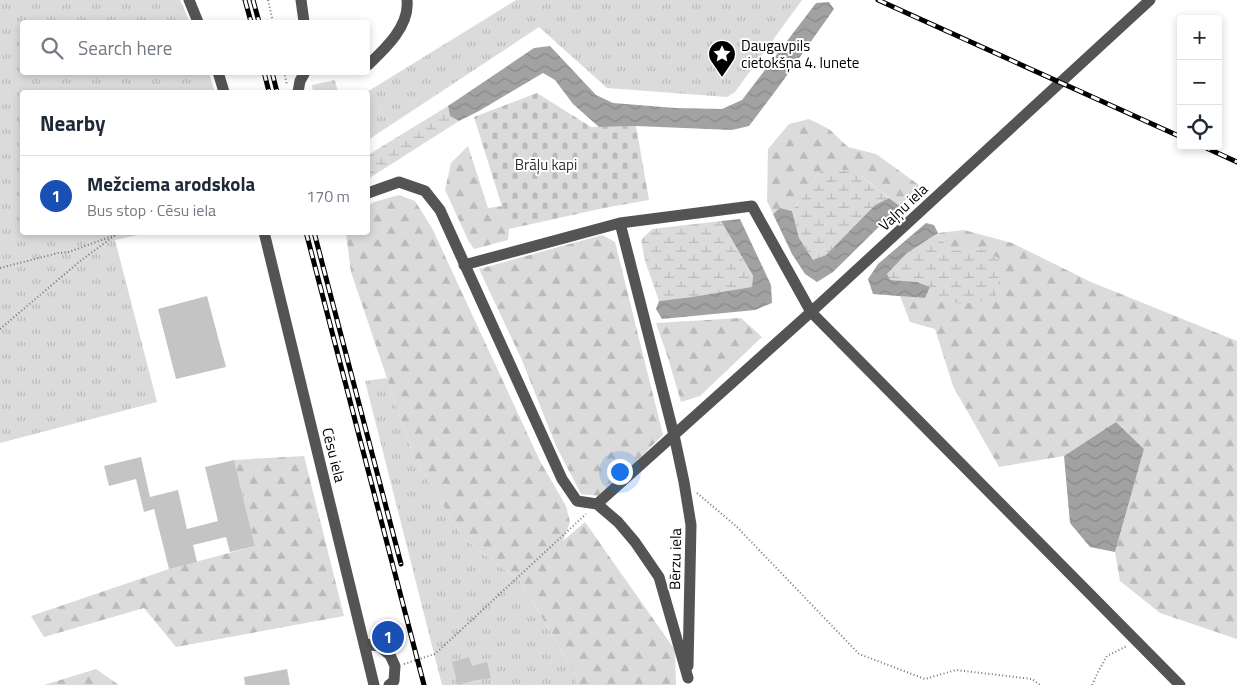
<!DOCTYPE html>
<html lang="en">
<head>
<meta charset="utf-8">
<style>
  body { margin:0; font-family:"Titillium Web",sans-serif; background:#f2f2f3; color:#1f2937 }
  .controls { position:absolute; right:15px; top:15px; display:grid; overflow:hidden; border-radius:5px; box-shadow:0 2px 8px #0003 }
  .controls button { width:45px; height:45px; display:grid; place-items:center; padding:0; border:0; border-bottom:1px solid #e0e1e3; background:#fff; color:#1f2937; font:25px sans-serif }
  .you { position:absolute; left:619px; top:471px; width:18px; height:18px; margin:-12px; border:4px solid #fff; border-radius:50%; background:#1a73e8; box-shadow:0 0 0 8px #1a73e833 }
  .badge { display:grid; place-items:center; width:32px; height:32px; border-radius:50%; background:#000; color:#fff; font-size:16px; font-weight:700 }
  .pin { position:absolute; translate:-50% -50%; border:2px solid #fff; box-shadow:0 1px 5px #0006 }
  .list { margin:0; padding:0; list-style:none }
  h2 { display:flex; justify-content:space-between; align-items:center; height:65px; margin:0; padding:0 20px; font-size:21px }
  h2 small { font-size:16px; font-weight:400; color:#747a83 }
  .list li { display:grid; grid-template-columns:32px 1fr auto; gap:15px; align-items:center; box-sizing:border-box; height:80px; padding:0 20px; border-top:1px solid #e0e1e3 }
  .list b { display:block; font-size:19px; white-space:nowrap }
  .list p { margin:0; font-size:16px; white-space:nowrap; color:#747a83 }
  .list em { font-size:16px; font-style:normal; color:#747a83 }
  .icon { flex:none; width:28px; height:28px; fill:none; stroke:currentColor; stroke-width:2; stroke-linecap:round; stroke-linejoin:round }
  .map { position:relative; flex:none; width:1237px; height:685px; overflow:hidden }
  .search { position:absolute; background:#fff; box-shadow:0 2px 8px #0003; left:20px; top:20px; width:350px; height:55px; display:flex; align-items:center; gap:12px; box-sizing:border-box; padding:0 18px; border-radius:5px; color:#747a83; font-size:19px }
  .panel { position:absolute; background:#fff; box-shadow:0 2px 8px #0003; left:20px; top:90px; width:350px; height:145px; border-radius:5px }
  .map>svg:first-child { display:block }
  .grass { fill:url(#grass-tufts) }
  .forest { fill:url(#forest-firs) }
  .wetland { fill:url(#wetland-marsh) }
  .cemetery { fill:url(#cemetery-stones) }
  .water { fill:url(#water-waves) }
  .building { fill:#c4c4c4 }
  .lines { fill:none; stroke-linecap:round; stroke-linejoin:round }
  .path { stroke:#767676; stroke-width:2; stroke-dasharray:1 2.5; stroke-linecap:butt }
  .minor { stroke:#545454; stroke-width:11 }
  .rail-casing { stroke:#000; stroke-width:5 }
  .rail { stroke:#fff; stroke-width:3; stroke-dasharray:9; stroke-linecap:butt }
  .labels { text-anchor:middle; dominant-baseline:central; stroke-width:4; stroke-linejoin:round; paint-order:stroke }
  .poi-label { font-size:15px; fill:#000; stroke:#fff; text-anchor:start }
  .park-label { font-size:15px; fill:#323232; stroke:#fff }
  .street-label { font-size:15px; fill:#000; stroke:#fff }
</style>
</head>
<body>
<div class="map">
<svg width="1237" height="685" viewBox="0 0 1237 685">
  <defs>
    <pattern id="grass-tufts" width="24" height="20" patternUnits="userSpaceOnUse" patternTransform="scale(1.25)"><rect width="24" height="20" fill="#dbdbdb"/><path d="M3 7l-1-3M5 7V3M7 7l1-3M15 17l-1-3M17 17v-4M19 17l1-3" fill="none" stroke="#bababa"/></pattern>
    <pattern id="forest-firs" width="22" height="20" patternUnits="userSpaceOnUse" patternTransform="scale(1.25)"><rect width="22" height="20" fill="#dbdbdb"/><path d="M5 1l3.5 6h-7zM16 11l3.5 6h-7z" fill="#bababa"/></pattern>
    <pattern id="wetland-marsh" width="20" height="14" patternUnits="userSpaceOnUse" patternTransform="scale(1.25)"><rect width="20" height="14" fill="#dbdbdb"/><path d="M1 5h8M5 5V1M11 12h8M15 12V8" fill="none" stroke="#bababa"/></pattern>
    <pattern id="cemetery-stones" width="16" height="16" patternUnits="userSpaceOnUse" patternTransform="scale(1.25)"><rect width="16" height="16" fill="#dbdbdb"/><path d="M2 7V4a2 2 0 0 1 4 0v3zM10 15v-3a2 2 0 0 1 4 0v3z" fill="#bababa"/></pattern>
    <pattern id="water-waves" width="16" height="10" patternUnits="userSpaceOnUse" patternTransform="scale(1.25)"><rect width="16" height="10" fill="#a2a2a2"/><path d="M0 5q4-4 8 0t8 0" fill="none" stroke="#8a8a8a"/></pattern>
  </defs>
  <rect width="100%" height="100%" fill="#fff"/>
  <path class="grass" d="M0,0h180l10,22h-168v50l187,1 6,19h-193v140l125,1 -32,7 42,162 -157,41z
    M516,0h286l-67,92 -8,5 -120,-9 -68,-61 -171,113 -1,-48z
    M335,80l3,12h-25l-1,-7z
    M387,378l26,77 50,83 57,43 57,95 -1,9h-134l-77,-304z"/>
  <path class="forest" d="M809,119l20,10 19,18 28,7 43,31 -19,21 -44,-34h-36l-28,39 -12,-3 -7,6 -6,-13 1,-52 21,-25z
    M468,146l20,62 14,-2 7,23 -1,11 -34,9 -6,-9 -23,-50 6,-27z
    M399,195l16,6 17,27 108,233 26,45 4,16 -7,19 22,-19 90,128 1,35h-100l1,-9 -57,-95 -57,-43 -50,-83 -62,-183 -5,-39 22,-1v-26l6,-4z
    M964,230l48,13 79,39 146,59v298l-77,-26 -40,-32 -5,-29 29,-103 -28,-27 -52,34 -65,11 -46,-81 -18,-57 -25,-7 -10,-26 25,2 59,-49 -35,3 -11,-19z
    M602,235l13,7 48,193 -62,61 -20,-2 -24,-46 -36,-90 -42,-89z
    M741,318l21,19 -62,59 -19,6 -13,-44 -12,-35z
    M304,456l40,160 -168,31 -32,-39 -100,29 -13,-21 138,-47 86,-23 -21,-86z
    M96,669l23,16h-75z"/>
  <path class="wetland" d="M448,106l2,10 9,5 -91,58v-23l5,-4z
    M836,168l20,4 33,26 -14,7 -49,50 -13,5 -14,-22 -7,-27 28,-39z
    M721,221l32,56 -1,11 -60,9 -33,4 -14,-40 -4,-21 11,-11z
    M938,233l11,18 35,-2 19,12 -8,38 -32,5 -38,-6 5,-11 -13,-5 -28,-2 -2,-6 20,-21z"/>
  <path class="cemetery" d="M537,93l54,34 45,-1 13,74 -45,8 -95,21 -35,-112z"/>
  <path class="water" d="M829,2l5,7 -54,76 -31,41 -17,4 -96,-4 -37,1 -26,-23 -18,-24 -12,-7 -64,38 -20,10 -9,-5 -2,-10 86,-58 16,-2 46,49 17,8 62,5 47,1 20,-9 74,-97z
    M889,198l11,8 -67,66 -16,10 -12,-8 -13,-20 -19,-40 7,-6 12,3 7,27 14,22 13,-5 49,-50z
    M740,219l31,66 1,18 -17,7 -93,9 -6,-10 3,-8 33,-4 60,-10 1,-11 -32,-55z
    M926,223l8,2 4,8 -31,20 -20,21 3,6 27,2 13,5 -5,11 -52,-4 -5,-15 10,-15z
    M1116,422l28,27 -29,103 -25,-5 -20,-24 -6,-67z"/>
  <path class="building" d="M207,296l19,71 -50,12 -18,-70z
    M141,457l9,40 28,-7 9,39 31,-8 -13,-54 29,-7 21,86 -25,6 -4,-15 -33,8 4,17 -28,7 -15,-60 -10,3 -8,-33 -27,7 -5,-20z
    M469,657l3,9 15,-4 4,16 -15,2 -18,5 -6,-23z
    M287,669l3,16h-45l-1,-8z"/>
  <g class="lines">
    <path class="path" d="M268,0l5,22
      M284,72l3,13
      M0,268l58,-15 11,-1 46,-17
      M0,329l79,-67 39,-29
      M697,493l39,33 123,128 66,25 31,-9 76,9 8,6
      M404,664l31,-10 151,-140
      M1092,685l6,-13 9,-16 20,-10"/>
    <path class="minor" d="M189,0l9,22
      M301,0l3,22
      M368,65c17,-16 42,-39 39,-65
      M218,72l6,20
      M298,92l2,-11 5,-9
      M368,193l31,-11 26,9 15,19 122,269 15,22 20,3 21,18 17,20 24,35 29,101
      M620,223l54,212 10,47 7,43 -3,141
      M264,232l110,453
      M464,265l156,-42 132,-17 59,106 369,373
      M597,504l214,-192 339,-312
      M364,644l15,2 11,9 5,11 -1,15 -5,4"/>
    <defs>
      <path id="rail" d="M245,0l6,22
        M253,0l6,22
        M878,0l303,137
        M264,72l5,20
        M272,72l5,20
        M1202,146l35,16
        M306,232l118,453
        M314,232l87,332"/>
    </defs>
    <use href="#rail" class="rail-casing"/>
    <use href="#rail" class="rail"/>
  </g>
  <defs>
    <symbol id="sight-pin" viewBox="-11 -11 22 30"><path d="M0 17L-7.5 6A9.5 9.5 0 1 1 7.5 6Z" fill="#000" stroke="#fff"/><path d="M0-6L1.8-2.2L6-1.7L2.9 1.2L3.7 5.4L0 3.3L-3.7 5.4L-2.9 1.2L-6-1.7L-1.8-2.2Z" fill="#fff"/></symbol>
  </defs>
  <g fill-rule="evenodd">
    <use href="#sight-pin" x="706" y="38" width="32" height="43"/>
  </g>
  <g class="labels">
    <g class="poi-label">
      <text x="741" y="45">Daugavpils<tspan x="741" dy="17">cietokšņa 4. lunete</tspan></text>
    </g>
    <g class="park-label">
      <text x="546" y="164">Brāļu kapi</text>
    </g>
    <g class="street-label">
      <text transform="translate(903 207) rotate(-43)">Vaļņu iela</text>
      <text transform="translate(334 455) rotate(76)">Cēsu iela</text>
      <text transform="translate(675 559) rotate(-89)">Bērzu iela</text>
    </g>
  </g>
</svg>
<div class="controls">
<button>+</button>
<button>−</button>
<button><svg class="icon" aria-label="locate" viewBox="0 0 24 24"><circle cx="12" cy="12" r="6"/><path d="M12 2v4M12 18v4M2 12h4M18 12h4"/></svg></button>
</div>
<div class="you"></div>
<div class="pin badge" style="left:388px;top:637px;background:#1a4fb4">1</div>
<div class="search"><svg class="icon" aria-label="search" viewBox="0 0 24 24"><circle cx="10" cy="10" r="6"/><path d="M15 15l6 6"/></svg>Search here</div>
<section class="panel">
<h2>Nearby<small></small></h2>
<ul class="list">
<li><span class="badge" style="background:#1a4fb4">1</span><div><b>Mežciema arodskola</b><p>Bus stop · Cēsu iela</p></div><em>170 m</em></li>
</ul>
</section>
</div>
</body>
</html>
